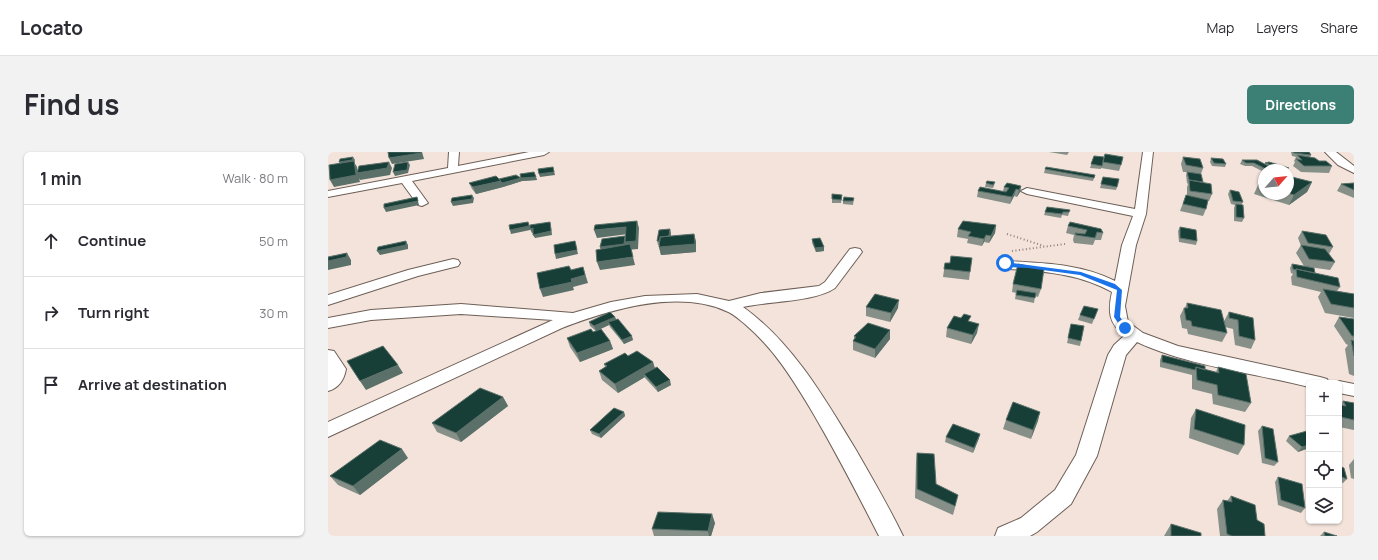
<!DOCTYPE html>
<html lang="en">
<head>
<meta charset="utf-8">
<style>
  body { margin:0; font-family:Manrope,sans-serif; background:#f2f2f3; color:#2b2b33 }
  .controls { position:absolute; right:12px; bottom:12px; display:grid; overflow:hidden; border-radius:6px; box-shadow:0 1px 3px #0004 }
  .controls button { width:36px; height:36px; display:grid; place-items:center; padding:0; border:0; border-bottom:1px solid #e1e1e2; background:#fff; color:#2b2b33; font:20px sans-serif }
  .compass { position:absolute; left:930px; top:12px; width:36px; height:36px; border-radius:50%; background:#fff; box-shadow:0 1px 3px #0004; rotate:63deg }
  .stop { position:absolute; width:12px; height:12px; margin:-9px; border:3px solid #1a73e8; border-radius:50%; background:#fff }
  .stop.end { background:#1a73e8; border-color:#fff; box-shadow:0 1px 4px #0008 }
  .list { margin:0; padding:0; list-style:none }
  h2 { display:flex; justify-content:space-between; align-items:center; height:52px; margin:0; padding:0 16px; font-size:17px }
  h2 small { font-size:13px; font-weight:400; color:#7c7c81 }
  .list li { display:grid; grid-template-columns:26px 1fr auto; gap:12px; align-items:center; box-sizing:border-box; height:72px; padding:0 16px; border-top:1px solid #e1e1e2 }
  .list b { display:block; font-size:15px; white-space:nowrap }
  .list em { font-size:13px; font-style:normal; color:#7c7c81 }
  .icon { flex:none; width:22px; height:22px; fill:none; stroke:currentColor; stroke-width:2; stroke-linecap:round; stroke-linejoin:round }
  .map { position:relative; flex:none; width:1026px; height:384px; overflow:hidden; border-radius:6px }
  header { display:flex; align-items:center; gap:24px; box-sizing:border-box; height:56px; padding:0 20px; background:#fff; border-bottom:1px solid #e1e1e2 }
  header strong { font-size:19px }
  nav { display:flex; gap:22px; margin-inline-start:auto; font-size:14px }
  .intro { display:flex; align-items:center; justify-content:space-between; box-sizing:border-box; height:96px; padding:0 24px }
  h1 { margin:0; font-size:28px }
  .button { padding:10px 18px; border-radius:6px; background:#3c8075; color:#fff; font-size:14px; font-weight:700 }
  main { display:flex; gap:24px; padding:0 24px }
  aside { flex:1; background:#fff; border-radius:6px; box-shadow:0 1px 3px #0004 }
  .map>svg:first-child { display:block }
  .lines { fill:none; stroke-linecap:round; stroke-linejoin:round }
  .street-casing { stroke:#6d5f57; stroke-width:2 }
  .path { stroke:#8c817b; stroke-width:2; stroke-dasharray:1 2.5; stroke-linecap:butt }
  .street { fill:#fff; fill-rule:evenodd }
  .wall { fill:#869089 }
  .shaded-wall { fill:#5a7069 }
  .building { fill:#183e38; stroke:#5a7069 }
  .route { fill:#1a73e8 }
</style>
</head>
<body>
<header>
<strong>Locato</strong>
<nav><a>Map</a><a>Layers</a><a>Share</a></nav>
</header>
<div class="intro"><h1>Find us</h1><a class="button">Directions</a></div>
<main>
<aside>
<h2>1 min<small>Walk · 80 m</small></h2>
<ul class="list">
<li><svg class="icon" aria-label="ahead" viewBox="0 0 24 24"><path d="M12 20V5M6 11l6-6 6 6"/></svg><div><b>Continue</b></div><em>50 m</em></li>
<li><svg class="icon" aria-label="right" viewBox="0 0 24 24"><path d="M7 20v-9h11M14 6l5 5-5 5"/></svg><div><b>Turn right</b></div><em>30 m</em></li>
<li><svg class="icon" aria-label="arrive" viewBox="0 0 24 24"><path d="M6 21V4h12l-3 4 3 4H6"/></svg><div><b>Arrive at destination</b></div></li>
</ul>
</aside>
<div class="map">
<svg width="1026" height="384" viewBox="0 0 1026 384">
  <rect width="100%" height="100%" fill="#f3e3da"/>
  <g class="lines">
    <defs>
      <path id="street" d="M121,0h10l-1,14 71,-14h20l-5,3 -132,26 16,22 -6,3 -4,-1 -16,-22 -74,14v-6l120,-23z
        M815,0h10l-7,62 -10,31 -11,61 3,16 15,11 35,13 142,31 7,2 2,4h-20v4c-55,-14 -121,-21 -172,-45l-11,13 -29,101 -26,48 -34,28 -7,4h-35l3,-8 23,-10 34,-28 21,-35 32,-100 6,-10 11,-10c-17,-11 -17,-25 -13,-43 -32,-18 -68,-21 -104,-23l-5,-1 -2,-3 2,-3 5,-1c36,2 74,3 107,20l7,-36 11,-29 -106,-22 -6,-3 6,-3 108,21z
        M997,0h11l18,14v7l-16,-8z
        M527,96l5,1 2,3 -27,36c-20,14 -66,13 -92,19 50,36 82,92 113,143 16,28 33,57 47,86h-24c-22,-43 -44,-86 -69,-128 -18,-30 -37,-60 -64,-83 -6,-5 -12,-11 -20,-14 -49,-22 -117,-1 -164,17l-234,109v-15l225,-102 -92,-6 -90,6 -43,8v-10l43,-8 90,-6 112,9 38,-11 34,-6 52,-2 32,7 32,-8 58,-7 6,-4 25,-33z
        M125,107l5,1 2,3 -2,3 -40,10 -90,29v-10l80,-25z
        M0,198l6,1 12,18c-2,11 -7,19 -18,22z
        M1011,229l15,3v12l-15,-3v-10h-7z"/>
    </defs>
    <use href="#street" class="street-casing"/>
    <path class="path" d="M679,82l37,12
      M684,99l53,-7"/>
    <use href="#street" class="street"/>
  </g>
  <path class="wall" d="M721,0h20l-2,3z
    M963,0h18l2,3 -1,2 22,9 -3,7 -28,-1 -8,-6 2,-4 -1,-1 2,-4 -4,-1z
    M766,4l27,9 -2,6 -18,-3v1l-11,-1z
    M855,5l20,11 -2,6 2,8 9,12 -3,7h-1l-2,8 -3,7 -23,-5 6,-16h1v-8l1,-3 -1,-1 -1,-8 1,-3h-4l-2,-8z
    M883,6l15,6 -1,3 -13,-1 -2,-4z
    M914,8l23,4v-1l23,7h-24v2l-12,-6h-7l-5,-2z
    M717,17l50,6 -2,6 -49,-8z
    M206,20l3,8 -15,1 -19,6v-1v1l-27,7 -4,-5 -3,-6 30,-4 22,-1z
    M960,24l24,6 -5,10 -18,13 -35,-11 4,-9 6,-4v13h24z
    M775,25l14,10 -1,3 -16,-2z
    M667,30l-1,4 -1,2 -8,-1 1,-4z
    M1026,31v15l-17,-7 4,-7z
    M693,34l-1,6 -3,5 -3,-1 -4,8 -33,-7 1,-6h25l1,-4z
    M902,38l13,12 -2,3 3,13 -2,4 -8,-1v-13l1,-3 -4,-1 -3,-10z
    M504,42l10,4 -1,5h-9z
    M526,46l-1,7 -10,-1v-3z
    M719,55l23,3 -2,6 -6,-1 -1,3 -17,-3z
    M668,73l-1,8 -6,10 -5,-1 -2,4 -15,-3 1,-4 -11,-2 1,-8z
    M740,74l35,7 -2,7h-6l-2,5 -19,-2 -1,-3 1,-5 -8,-2z
    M852,75l17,14 -1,4 -17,-3 -1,-11z
    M974,79l31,16 -4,7 6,8 -5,8 -21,-3 6,6 25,14 -3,4 17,3v24l-29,-5 -7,-16 3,-5 -29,-7 -1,-8 2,-3 -2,-1 -1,-5 2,-4 12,2 -8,-13 5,-8v1l-3,-8z
    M343,81v3l25,5v11l-35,3 -2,-8v-2h-1l-1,-4z
    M484,87l12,8v4l-8,1 -4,-9z
    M617,111l25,9 -1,8 -26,-3z
    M685,132l28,5 -3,8 -3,-1 -1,7 -19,-4 1,-6 -4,-1z
    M859,151l37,20v-2l5,-9 24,6 2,22 -4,9 -16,-4 -2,-16 -8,-2 2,6 -5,9 -34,-8 -1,-5 -5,-1 -2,-12 4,-8h1z
    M538,155l32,1 -8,14 -24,-6z
    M770,157l-6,15 -14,-4 2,-5z
    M287,165l1,3 17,20 -9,4 -14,-17 -1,-2 -13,6 -6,-5 -1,-4z
    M1011,165l15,2v57l-5,-2 -4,-25 3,-4 -2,-1 -12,-18z
    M642,170l7,11 -6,11 -25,-7 1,-9z
    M743,172l10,17 -1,5 -13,-3z
    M562,178v9l-15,19 -22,-8v-9l1,-2v-3z
    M265,180l17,9 3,8 -33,13 -10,-15 -3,-9z
    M834,203l43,15 11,2 2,-5 33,36 -6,9 -32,-8 -1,-10 -20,-5v-14l-32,-8v-7z
    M300,204l25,6 2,6 16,17 -13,7 -13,-14v-1l-27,16 -16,-13 -3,-9 6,-4 -1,-3z
    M175,245l5,9 -47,36 -24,-10 -5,-9z
    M1015,249l11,2v27l-15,-3v-22h1z
    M868,257l48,36 -6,10 -49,-17 2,-20z
    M296,260l1,4 -24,22 -9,-4 -2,-4z
    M712,260l-9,27 -28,-10 3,-9z
    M934,274l16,36 -4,4 -12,-3 -4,-32z
    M981,281v15l-11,4 -12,-11 3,-5z
    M652,282l-1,4 -6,15 -28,-11 1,-5z
    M589,301l19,31 20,20 -3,11 -38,-17 1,-36z
    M80,306l-48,37 -22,-10 -8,-9z
    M1026,307v20l-3,-1 -2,-13z
    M1011,314l8,13 -4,4 -4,-1z
    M950,325l27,31 -4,5 -23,-8 -3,-23z
    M903,344l26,24 8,16h-45l-3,-27 6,-9 4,1z
    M387,371l-4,13h-57l-2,-7z
    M843,372l30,12h-37z
    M996,380l13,4h-17z"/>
  <path class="shaded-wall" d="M93,0h1l2,7 -32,5 -3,-6z
    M25,5l2,3 -1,2 3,5 1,6 31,-11 3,6 -2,7 -30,5 -1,-2 1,4 -26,5 -4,-7 11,-14 -2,-4z
    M80,10l2,3 -2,8 -13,3 -2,-4z
    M225,15l2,8 -15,2 -1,-3z
    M208,25l1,3 -15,1 -19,6 -1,-4 19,-5z
    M173,29l2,6 -27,7 -3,-7z
    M984,30l-5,10 -18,13 5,-10z
    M693,34l-1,6 -3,5 2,-7z
    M688,37l-2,7 -4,8 2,-7z
    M144,43l2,3 -1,5 -20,3 -2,-4z
    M89,45l2,8 -33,7 -2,-4z
    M309,69l2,7 -1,21 -11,1 -26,1 -1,-4 25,-11z
    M200,70l2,4v4l-19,4 -1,-4z
    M222,70l1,4 1,9 -17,3 -2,-3z
    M668,73l-1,8 -6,10 2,-7z
    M298,75l2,7 -31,4 -3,-8z
    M205,76l1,4 -2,1 -2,-4z
    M342,77l1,4 -2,11v-4z
    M366,82l2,7v11l-35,3 -2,-8z
    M658,83l-2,7 -2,4 2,-7z
    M78,89l2,4v4l-28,6 -3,-4z
    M247,89l3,13 -22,5 -1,-5z
    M496,95v4l-8,1 -1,-4z
    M19,101l4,7v5l-23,5v-9z
    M305,105l2,8 -35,5 -3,-8z
    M255,115l5,16 -15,4 1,3 -31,7 -3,-8z
    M571,148l-1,8 -8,14 1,-9z
    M287,165l2,4 -9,1 1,3 -13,6 -2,-5z
    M651,172l-2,9 -6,11 2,-9z
    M562,178v9l-15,19v-9z
    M304,184l1,4 -9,4 -2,-4z
    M282,189l3,8 -33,13 -3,-9z
    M325,210l2,8 -11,4 1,3 -27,16 -3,-9z
    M70,213l5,8 -37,17 -6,-9z
    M342,228l1,5 -13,7 -2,-5z
    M175,245l5,9 -47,36 -5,-9z
    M296,260l1,4 -24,22 -2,-4z
    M712,260l-2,9 -7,18 2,-9z
    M652,282l-1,4 -6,15 1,-5z
    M981,293v3l-11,4 4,-5z
    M74,297l6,9 -48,37 -7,-9z
    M384,362l3,9 -4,13h-2l-1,-5z"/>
  <path class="building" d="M60,0h33v1l-32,5z
    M965,0h16l2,3 -17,-2z
    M777,2l18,3 -2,8 -18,-3z
    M969,3l18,3 4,3h7l6,5h-28l-8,-7 6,1z
    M766,4l10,1 -2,9 -11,-2z
    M25,5l-1,3 -13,2 1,-3z
    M855,5l17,2 3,9 -17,-3z
    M883,6l12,1 3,5 -12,-1z
    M914,8h15l17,9h-8l-12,-6h-8z
    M26,9l2,14 -26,5 -1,-15z
    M61,10l-2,6 -30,5 2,-7z
    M80,10l-1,8 -14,2 2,-8z
    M941,10l20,6 -4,1 -20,-6z
    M225,15l1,5 -15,2 -1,-5z
    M718,15l49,8 -1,3 -49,-9z
    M206,20l2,5 -15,1 -19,5 -3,-4 17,-4 5,3 -1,-4z
    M859,20l14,2 2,8 -14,-2z
    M168,24l5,5 -28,6 -4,-4z
    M960,24l24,6 -18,13 -6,-2z
    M775,25l16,2 -2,8 -16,-3z
    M861,28l22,4 1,10 -22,-3z
    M659,29l8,1 -2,3 -7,-2z
    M936,29v5l-6,-1z
    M679,31l14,3 -2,4 -3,-1 -4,8 -34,-6 2,-4 26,5 3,-4 -5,-1z
    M1026,31v7l-13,-6z
    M902,38l9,2 4,10 -10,-1z
    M504,42l10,1 -1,5 -9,-1z
    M144,43v4l-21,3 1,-4z
    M858,43l22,5 -2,9 -23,-5z
    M89,45l1,4 -34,7v-4z
    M516,45l10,1 -1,3h-10z
    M908,52l7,1 1,13 -8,-1z
    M719,55l23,3 -1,2h-6l-1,2 -17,-2z
    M309,69l-1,20 -11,1 1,-15 -32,3 1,-5z
    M635,69l33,4 -5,11 -5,-1 -2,4 -16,-3 3,-4 -13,-3z
    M200,70l1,4 -19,4 -1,-5z
    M222,70l1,9 -18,4v-7l-3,1v-4z
    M742,70l31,7 2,4 -6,-1 -2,6 -19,-3 -1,-2 10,1 2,-4 -19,-4z
    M852,75l16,3 1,11 -17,-3z
    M342,77l-1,7 -9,1v4h-3l2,-11z
    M974,79l24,4 7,12 -25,-4z
    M366,82l1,10 -36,3 1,-10z
    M297,84l-1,8 -24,3 2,-8z
    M492,86l4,9 -9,1 -3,-9z
    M78,89v4l-29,6 1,-4z
    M247,89l2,9 -22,4 -1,-9z
    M302,92l3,13 -36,5 -1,-12z
    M973,93l24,4 10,13 -26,-3z
    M19,101l-1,4 -18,4v-4z
    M623,104l21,2 -2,14 -26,-3 1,-6h5z
    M690,112l26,5 -3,20 -28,-5z
    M964,112l22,4 1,5 -19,-4 -1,1 -2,-1z
    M241,114l2,4 12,-3 2,8 -14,4 1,3 -32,7 -3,-16z
    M968,117l42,9 2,9 -43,-10z
    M995,137l31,5v14l-23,-4z
    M689,138l19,3 -1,5 -19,-3z
    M547,142l24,6 -8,13 -25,-6z
    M859,151l34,7 6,23 -35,-7 -1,-5 -5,-1 -2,-12h4z
    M756,154l14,3 -4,10 -14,-4z
    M282,160l5,5 -21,9 -5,-4z
    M901,160l24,6 2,22 -16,-4 -1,-16 -9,-2z
    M636,162l7,2 -3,5 11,3 -6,11 -26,-7 7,-12 7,2z
    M1011,165l15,2v17h-2z
    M290,167l14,17 -10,4 -14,-18z
    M540,171l22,7 -15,19 -22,-8 3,-4 -2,-1z
    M743,172l13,2 -3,15 -13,-3z
    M263,177l2,3 8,-3 9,12 -33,12 -10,-15z
    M1023,188l3,1v15z
    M55,194l15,19 -38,16 -13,-20z
    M309,199l16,11 -38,22 -16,-13 8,-5 -3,-2 21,-11 3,3z
    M834,203l43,11v4l-9,-3 -1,3 -33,-8z
    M329,215l13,13 -14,7 -12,-13z
    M868,215l23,6 -1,-6 28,7 5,29 -33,-8 -1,-10 -20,-5z
    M152,236l23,9 -47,36 -24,-10z
    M1015,249l11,2v17l-13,-3 -2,-4v-8l7,1z
    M685,250l27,10 -7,18 -27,-10z
    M286,256l10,4 -25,22 -9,-4z
    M868,257l49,16 -1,20 -50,-16z
    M625,272l27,10 -6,14 -28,-11z
    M934,274l11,3 5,33 -13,-4z
    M979,279l2,2v12l-7,2 -13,-11z
    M52,288l22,9 -49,37 -23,-10z
    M589,301l17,1 2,30 22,11 -3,11 -38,-17z
    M1011,314l5,2 3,11 -8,-3z
    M950,325l24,7 3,24 -24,-8z
    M903,344l24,9 2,15 7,4 1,12h-33l-5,-2 -4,-34 9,2z
    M330,360l54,2 -4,17 -56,-2z
    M843,372l30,9v3h-30z
    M996,380l13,4h-12z"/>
  <path class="route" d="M677,110l76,10 34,12 7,6 -2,27 8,11 -5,2 -9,-13 3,-27 -37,-15 -52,-7 -20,-1 -6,-4z"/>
</svg>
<div class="controls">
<button>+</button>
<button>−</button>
<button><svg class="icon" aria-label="locate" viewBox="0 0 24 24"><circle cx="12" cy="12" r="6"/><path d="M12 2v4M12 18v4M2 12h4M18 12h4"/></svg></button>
<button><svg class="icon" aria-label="layers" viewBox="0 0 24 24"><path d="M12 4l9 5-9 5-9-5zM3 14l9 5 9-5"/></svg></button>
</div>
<svg class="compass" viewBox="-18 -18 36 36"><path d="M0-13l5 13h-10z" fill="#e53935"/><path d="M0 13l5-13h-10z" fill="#7c7c81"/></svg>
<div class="stop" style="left:677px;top:111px"></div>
<div class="stop end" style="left:797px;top:176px"></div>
</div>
</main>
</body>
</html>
